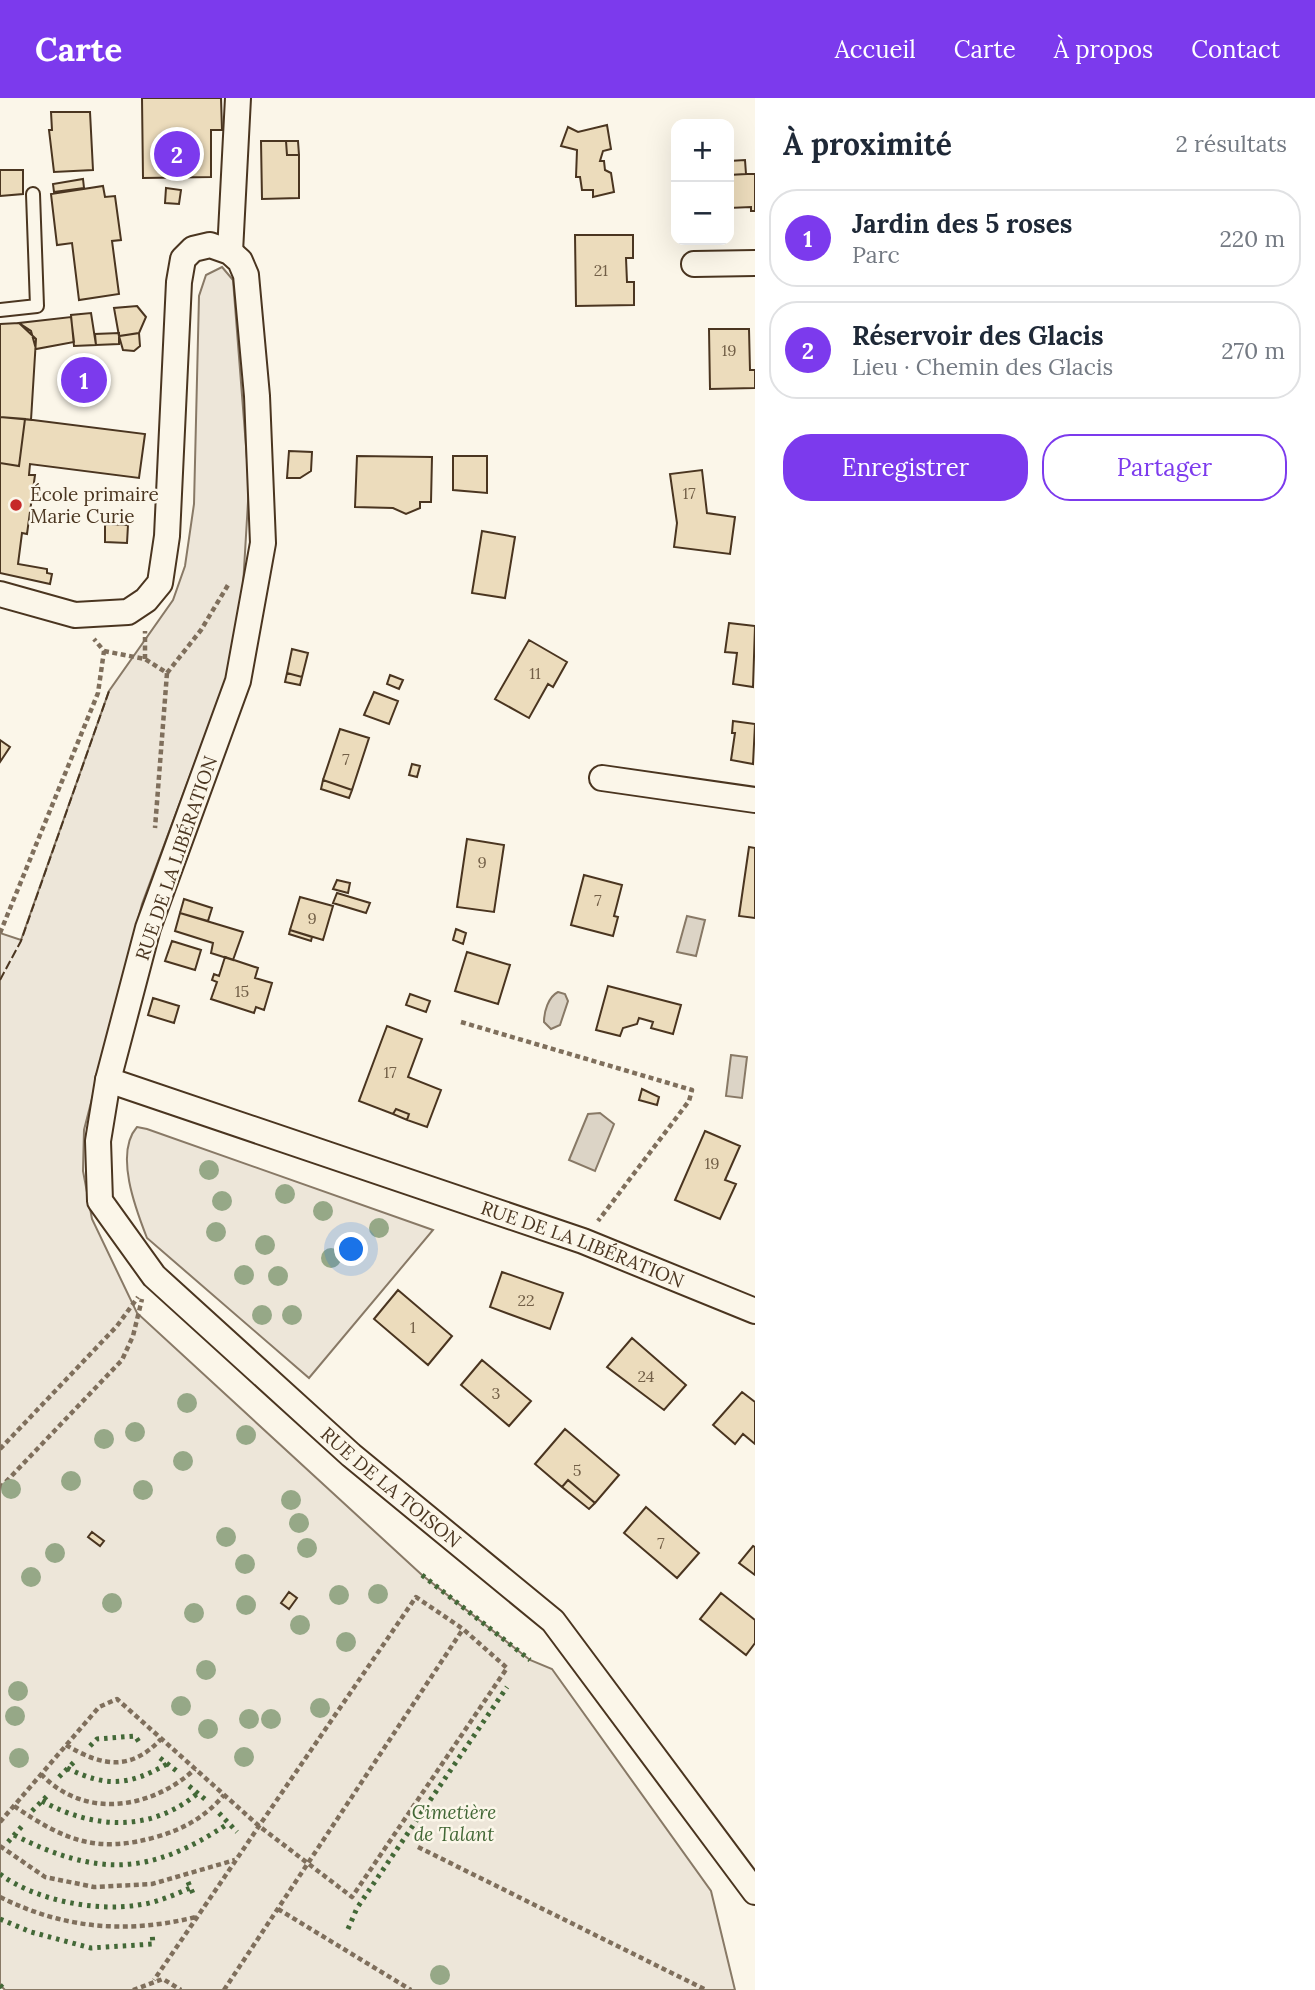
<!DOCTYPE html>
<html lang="fr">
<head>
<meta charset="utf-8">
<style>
  body { margin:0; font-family:Lora,serif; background:#f6f6f7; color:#1f2937 }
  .controls { position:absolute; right:21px; top:21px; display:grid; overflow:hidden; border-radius:14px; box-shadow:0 7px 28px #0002 }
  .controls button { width:63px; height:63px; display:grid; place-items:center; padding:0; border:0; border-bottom:2px solid #e0e1e3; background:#fff; color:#1f2937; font:35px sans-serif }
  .you { position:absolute; left:352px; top:1152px; width:24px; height:24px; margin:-18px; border:5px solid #fff; border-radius:50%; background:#1a73e8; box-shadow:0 0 0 10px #1a73e833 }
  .badge { display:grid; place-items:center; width:46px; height:46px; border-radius:50%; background:#7c3aed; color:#fff; font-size:23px; font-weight:700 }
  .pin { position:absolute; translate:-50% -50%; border:4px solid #fff; box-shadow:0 2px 7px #0006 }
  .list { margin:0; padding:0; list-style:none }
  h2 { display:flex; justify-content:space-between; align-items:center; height:91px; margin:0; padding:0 28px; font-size:30px }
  h2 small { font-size:23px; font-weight:400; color:#747a83 }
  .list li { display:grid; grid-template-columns:46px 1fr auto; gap:21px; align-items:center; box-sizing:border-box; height:98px; margin:0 14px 14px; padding:0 14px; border:2px solid #e0e1e3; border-radius:28px }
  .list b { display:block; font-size:26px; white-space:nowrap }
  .list p { margin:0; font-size:23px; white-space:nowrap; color:#747a83 }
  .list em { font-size:23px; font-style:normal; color:#747a83 }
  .actions { display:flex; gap:14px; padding:21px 28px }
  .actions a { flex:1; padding:16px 0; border:2px solid #7c3aed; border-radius:28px; text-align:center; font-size:24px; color:#7c3aed }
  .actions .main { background:#7c3aed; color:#fff }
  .map { position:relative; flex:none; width:755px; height:1892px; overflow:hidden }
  header { display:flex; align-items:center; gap:42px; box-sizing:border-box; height:98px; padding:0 35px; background:#7c3aed; color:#fff }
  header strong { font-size:33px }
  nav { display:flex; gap:38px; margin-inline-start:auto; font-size:24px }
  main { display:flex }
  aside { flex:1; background:#fff }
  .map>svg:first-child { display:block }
  .green { fill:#ede6d9; stroke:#887966; stroke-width:2 }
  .water { fill:#dcd4c6; stroke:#887966; stroke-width:2 }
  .building { fill:#ecdcbc; stroke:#4a3520; stroke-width:2 }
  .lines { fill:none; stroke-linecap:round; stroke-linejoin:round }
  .lane-casing { stroke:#4a3520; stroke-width:16 }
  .street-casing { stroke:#4a3520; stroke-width:28 }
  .path { stroke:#7f6f5c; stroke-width:4.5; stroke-dasharray:5 3.5; stroke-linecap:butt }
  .lane { stroke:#fbf6e9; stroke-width:12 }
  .street { stroke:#fbf6e9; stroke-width:24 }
  .hedge { stroke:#436837; stroke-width:5; stroke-dasharray:3.5 5; stroke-linecap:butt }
  .fence { stroke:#4a3520; stroke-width:2; stroke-dasharray:9 3.5; stroke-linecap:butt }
  .tree { fill:#96a887 }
  .poi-dot { fill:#c62828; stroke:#fbf6e9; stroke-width:2.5 }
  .labels { text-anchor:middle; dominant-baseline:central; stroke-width:5; stroke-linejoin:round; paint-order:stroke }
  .number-label { font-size:16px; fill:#725f47 }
  .poi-label { font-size:19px; fill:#4a3520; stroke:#fbf6e9; text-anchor:start }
  .street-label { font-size:19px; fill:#4a3520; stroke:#fbf6e9 }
  .park-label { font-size:19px; font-style:italic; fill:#436837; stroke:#fbf6e9 }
</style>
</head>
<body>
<header>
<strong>Carte</strong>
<nav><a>Accueil</a><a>Carte</a><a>À propos</a><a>Contact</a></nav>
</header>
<main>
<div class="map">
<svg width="755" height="1892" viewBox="0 0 755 1892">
  <rect width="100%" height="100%" fill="#fbf6e9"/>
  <path class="green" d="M222,169l11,13 16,205 -7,118 -15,74 -85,227 -58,226 -1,41 9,48 45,94 285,262 108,85 22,9 159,222 24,99h-730l-5,-5v-1052l21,7 88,-249 64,-91 12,-34 9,-62 5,-208 7,-21z
    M137,1029l10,2 286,101 -124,148 -162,-140c-11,-28 -33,-85 -10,-111z"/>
  <path class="water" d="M687,818l18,4 -9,36 -19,-4z
    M558,894l7,2 3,7 -8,24 -9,4 -7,-7c0,-10 4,-25 14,-30z
    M731,957l16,2 -5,41 -16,-2z
    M600,1015l14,11 -19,47 -26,-11 19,-46z"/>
  <path class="building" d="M142,0h79l1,32h-11v47l-68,1z
    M51,14h39l3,58 -39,2 -5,-42h3z
    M607,27l4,24 -8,2 -3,10h4l1,9 6,3 3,19 -21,5v-7h-11l-2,-13h-4l1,-27 -16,-4 7,-19 10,5z
    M261,43h25l1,14h12v43l-37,1z
    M286,43h12l1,14h-12z
    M745,62l1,14 -17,1v-14z
    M0,72h23v24l-23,2z
    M746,76h9v37h-4v-4l-22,1v-33z
    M83,81l1,9 -30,4 -1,-8z
    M103,88l2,11 10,-1 6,44 -9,1 7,53 -40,6 -7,-57 -15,2 -6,-51z
    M166,90l15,2 -2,14 -14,-1z
    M575,137h58v23h-7l1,24h7v23l-58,1z
    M137,208l9,11 -7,16 -20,3 -5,-28z
    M91,215l5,32 -22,1 -3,-31z
    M71,219l3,25 -38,7 -5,-18 -12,-8z
    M19,225l17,16 -5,81 -31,-3v-93z
    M709,231h40l1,41h5v18l-45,1z
    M119,235v11l-23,1 -1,-11z
    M139,235l1,13 -6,5 -11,-1 -4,-14z
    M0,319l25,2 -6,47 -19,-3z
    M25,321l120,15 -6,44 -109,-14 -1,11h6l-8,59 -5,-1 -4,31 29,5v4l5,1 -2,10 -50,-11v-110l19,3z
    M289,353l23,1 -1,19 -11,7h-13z
    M357,358l75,1 -1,45h-11v6l-14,6 -13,-6 -38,-1z
    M453,358h34v37l-34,-3z
    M702,372l5,43 28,4 -5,37 -56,-7 3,-24 -7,-49z
    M105,426l23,1 -1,18 -22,-1z
    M482,433l33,6 -10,61 -33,-5z
    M729,525l26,3 -2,61 -20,-3 4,-31 -12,-1z
    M529,542l38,22 -14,25 -5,-3 -19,34 -34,-19z
    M292,551l16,4 -6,24 -15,-4z
    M287,575l15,4 -2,8 -15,-3z
    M390,577l13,5 -4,9 -12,-5z
    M374,594l24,9 -9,23 -25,-9z
    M733,623l22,3 -2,40 -22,-4 4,-27h-3z
    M340,631l29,9 -17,52 -29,-10z
    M0,642l10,7 -10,15z
    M412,666l8,2 -3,11 -8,-2z
    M323,682l29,10 -3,8 -28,-9z
    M467,741l37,6 -10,67 -37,-5z
    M749,749l6,1v70l-16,-2z
    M584,777l38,10 -8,31 4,1 -5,19 -42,-11z
    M337,782l13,3 -2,10 -15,-4z
    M337,795l33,10 -4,10 -33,-10z
    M300,799l33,9 -10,34 -33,-10z
    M184,801l28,9 -4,13 -28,-8z
    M180,815l63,19 -10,28 -22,-7 2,-10 -38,-12z
    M456,831l10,4 -3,11 -10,-4z
    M290,832l22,7 -1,4 -22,-7z
    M172,843l29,9 -6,20 -30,-9z
    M467,854l43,13 -12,39 -43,-13z
    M225,859l33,11 -3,10 17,5 -8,27 -8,-3 -2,6 -43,-14 6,-17 -5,-2 2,-6 5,2z
    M608,888l73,19 -8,29 -22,-6 2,-6 -14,-4 -2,6 -14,4 -3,8 -24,-6z
    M410,896l20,7 -4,11 -20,-7z
    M153,900l26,8 -5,17 -26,-8z
    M387,928l35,13 -14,38 33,13 -14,37 -20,-7 2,-6 -13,-5 -3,5 -34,-13z
    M642,991l17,8 -2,8 -18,-5z
    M396,1011l13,5 -2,6 -14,-6z
    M705,1033l35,15 -15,34 11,4 -16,35 -45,-19z
    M502,1174l61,21 -13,36 -60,-22z
    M398,1192l54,46 -24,29 -54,-46z
    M632,1240l54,47 -22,25 -57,-43z
    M482,1262l49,41 -22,25 -48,-41z
    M742,1294l13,10v42l-12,-10 -8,10 -22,-19z
    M565,1331l54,46 -24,28 -27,-23 -6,7 -27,-23z
    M568,1382l27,23 -6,6 -27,-22z
    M646,1409l53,46 -22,25 -53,-45z
    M92,1434l12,9 -4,5 -12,-9z
    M753,1448l2,1v28l-16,-12z
    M289,1494l8,6 -8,11 -8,-6z
    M721,1495l34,27v23l-9,12 -46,-36z"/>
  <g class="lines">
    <defs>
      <path id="lane" d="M0,212l37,-4 -4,-112"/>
      <g id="street">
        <path d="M230,154l8,-154"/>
        <path d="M694,166l61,-1"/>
        <path id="s1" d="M0,496l75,21 53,-3 18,-12 14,-17 7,-47 12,-254 4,-23 10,-10 17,-4 20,7 10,9 6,14 11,121 6,147 -25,138 -90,247 -40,152 -10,61 2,60 54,75 197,179 202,166 202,271"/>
        <path d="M602,680l153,22"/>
        <path id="s2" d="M108,982l475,161 172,70"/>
      </g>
    </defs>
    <use href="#lane" class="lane-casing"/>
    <use href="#street" class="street-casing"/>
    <path class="path" d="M104,553l41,8 22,14 -12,155
      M145,561v-28
      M167,575l34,-43 27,-45
      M0,835l98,-240 6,-42 -10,-12
      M461,924l231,68 -3,11 -91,120
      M0,1351l117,-123 21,-29
      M0,1390l122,-128 11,-24 9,-37
      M66,1647c37,22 65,26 95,-6
      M41,1676c43,46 111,35 154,-5
      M14,1708c50,34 82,48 142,31 28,-8 49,-20 68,-42
      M0,1724l99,-115 18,-8 142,127 93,71 155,-229 -44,-39 -47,-32 -157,229c-35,52 -70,103 -105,154
      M0,1748l45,31 49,10 58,-3 83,-24
      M418,1749l288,143
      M0,1799c64,32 127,37 196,20
      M278,1811l133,81
      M133,1892l30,-11 18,11
      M224,1892l239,-361"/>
    <use href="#lane" class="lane"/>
    <use href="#street" class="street"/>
    <path class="hedge" d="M422,1477l108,85
      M90,1648l7,-7 38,-3 6,9
      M160,1660l18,14
      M67,1670c40,20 63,17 100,-4
      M59,1679l18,-18
      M189,1688l17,14
      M42,1703c51,28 109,32 156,-8
      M32,1713l18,-18
      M219,1715l18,19
      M14,1737c84,42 136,41 215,-12
      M8,1744l15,-17
      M0,1776c34,26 96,38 138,31 18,-2 36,-10 52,-17
      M188,1784l6,14
      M0,1821l31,13 60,16 62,-4 -1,-11
      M348,1831l9,-21 150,-221
      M0,1887l5,5"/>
    <path class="fence" d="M0,882l21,-39 88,-250"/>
  </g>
  <g class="tree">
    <circle cx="209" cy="1072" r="10"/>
    <circle cx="285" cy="1096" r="10"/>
    <circle cx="222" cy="1103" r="10"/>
    <circle cx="323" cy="1113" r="10"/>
    <circle cx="379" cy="1130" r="10"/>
    <circle cx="216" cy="1134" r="10"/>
    <circle cx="265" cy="1147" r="10"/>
    <circle cx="331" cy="1160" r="10"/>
    <circle cx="244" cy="1177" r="10"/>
    <circle cx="278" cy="1178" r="10"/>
    <circle cx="262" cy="1217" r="10"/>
    <circle cx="292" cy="1217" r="10"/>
    <circle cx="187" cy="1305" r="10"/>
    <circle cx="135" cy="1334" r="10"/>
    <circle cx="246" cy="1337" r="10"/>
    <circle cx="104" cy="1341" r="10"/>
    <circle cx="183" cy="1363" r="10"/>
    <circle cx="71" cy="1383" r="10"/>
    <circle cx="11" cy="1391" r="10"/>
    <circle cx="143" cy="1392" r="10"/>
    <circle cx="291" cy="1402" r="10"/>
    <circle cx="299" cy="1425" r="10"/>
    <circle cx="226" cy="1439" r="10"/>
    <circle cx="307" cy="1450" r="10"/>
    <circle cx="55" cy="1455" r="10"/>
    <circle cx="245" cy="1466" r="10"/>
    <circle cx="31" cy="1479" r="10"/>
    <circle cx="378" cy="1496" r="10"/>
    <circle cx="339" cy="1497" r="10"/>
    <circle cx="112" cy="1505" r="10"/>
    <circle cx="246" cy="1507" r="10"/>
    <circle cx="194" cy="1515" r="10"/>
    <circle cx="300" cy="1527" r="10"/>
    <circle cx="346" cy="1544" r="10"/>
    <circle cx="206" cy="1572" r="10"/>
    <circle cx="18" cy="1593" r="10"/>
    <circle cx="181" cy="1608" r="10"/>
    <circle cx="320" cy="1610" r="10"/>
    <circle cx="15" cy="1618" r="10"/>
    <circle cx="249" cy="1621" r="10"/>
    <circle cx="271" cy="1621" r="10"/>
    <circle cx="208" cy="1631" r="10"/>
    <circle cx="244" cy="1659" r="10"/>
    <circle cx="19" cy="1660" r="10"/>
    <circle cx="440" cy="1877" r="10"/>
  </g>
  <circle class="poi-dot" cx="16" cy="407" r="7"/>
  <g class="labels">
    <g class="number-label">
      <text x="601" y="172">21</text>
      <text x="729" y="252">19</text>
      <text x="689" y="395">17</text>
      <text x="535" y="575">11</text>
      <text x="346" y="661">7</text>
      <text x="482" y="764">9</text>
      <text x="598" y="802">7</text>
      <text x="312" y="820">9</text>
      <text x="242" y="893">15</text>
      <text x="390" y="974">17</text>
      <text x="712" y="1065">19</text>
      <text x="526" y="1202">22</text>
      <text x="413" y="1229">1</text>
      <text x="646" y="1278">24</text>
      <text x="496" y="1295">3</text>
      <text x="577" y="1372">5</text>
      <text x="661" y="1445">7</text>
    </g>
    <g class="poi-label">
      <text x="30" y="396">École primaire<tspan x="30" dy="22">Marie Curie</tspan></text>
    </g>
    <g class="street-label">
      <text transform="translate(176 760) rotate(-71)">RUE DE LA LIBÉRATION</text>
      <text stroke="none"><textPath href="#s2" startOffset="502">RUE DE LA LIBÉRATION</textPath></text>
      <text stroke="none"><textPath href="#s1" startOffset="1942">RUE DE LA TOISON</textPath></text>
    </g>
    <g class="park-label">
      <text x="454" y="1714">Cimetière<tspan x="454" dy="22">de Talant</tspan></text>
    </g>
  </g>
</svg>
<div class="controls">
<button>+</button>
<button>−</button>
</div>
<div class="you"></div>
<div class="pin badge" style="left:84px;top:282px">1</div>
<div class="pin badge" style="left:177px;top:56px">2</div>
</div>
<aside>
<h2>À proximité<small>2 résultats</small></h2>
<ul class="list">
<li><span class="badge">1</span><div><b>Jardin des 5 roses</b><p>Parc</p></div><em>220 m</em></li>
<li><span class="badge">2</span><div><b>Réservoir des Glacis</b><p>Lieu · Chemin des Glacis</p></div><em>270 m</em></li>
</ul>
<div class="actions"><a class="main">Enregistrer</a><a>Partager</a></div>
</aside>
</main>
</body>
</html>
